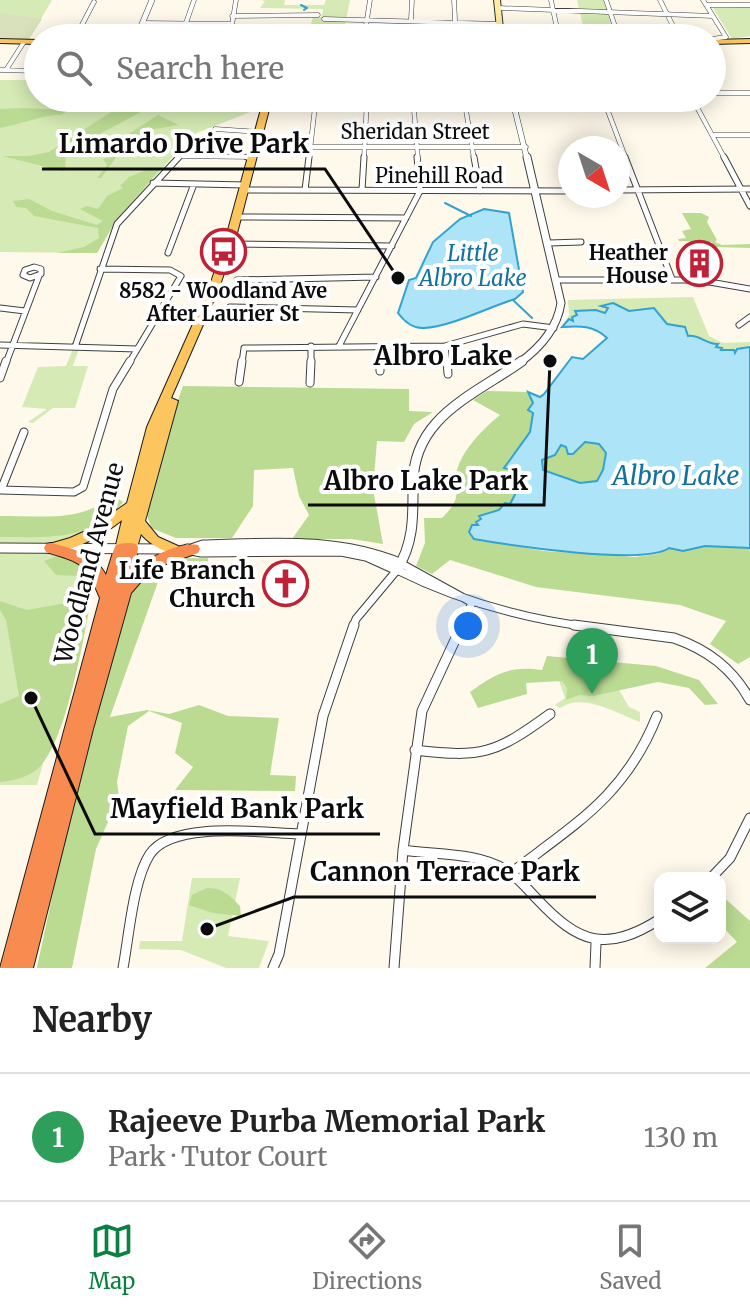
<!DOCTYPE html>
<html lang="en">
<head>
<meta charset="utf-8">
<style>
  body { margin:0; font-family:Merriweather,serif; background:#f6f6f6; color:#222 }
  .controls { position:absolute; right:24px; bottom:24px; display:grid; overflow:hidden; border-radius:16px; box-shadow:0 4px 20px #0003 }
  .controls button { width:72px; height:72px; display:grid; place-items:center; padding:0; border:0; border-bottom:2px solid #e0e0e0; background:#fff; color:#222; font:40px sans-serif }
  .compass { position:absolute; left:558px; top:136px; width:72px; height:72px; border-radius:50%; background:#fff; box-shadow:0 4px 20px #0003; rotate:141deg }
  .you { position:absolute; left:468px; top:626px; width:28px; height:28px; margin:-20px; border:6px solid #fff; border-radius:50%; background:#1a73e8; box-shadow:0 0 0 12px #1a73e833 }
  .badge { display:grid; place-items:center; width:52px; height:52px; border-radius:50%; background:#0b8043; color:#fff; font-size:26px; font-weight:700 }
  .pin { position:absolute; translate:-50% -66px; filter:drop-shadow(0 2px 4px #0008) }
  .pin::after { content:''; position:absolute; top:42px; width:28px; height:24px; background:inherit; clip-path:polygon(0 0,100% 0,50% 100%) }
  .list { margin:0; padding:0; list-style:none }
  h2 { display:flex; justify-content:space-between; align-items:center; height:104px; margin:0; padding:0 32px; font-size:34px }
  h2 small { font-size:26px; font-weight:400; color:#767676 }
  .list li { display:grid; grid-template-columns:52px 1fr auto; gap:24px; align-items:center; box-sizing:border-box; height:128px; padding:0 32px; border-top:2px solid #e0e0e0 }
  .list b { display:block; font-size:30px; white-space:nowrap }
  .list p { margin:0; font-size:26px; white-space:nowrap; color:#767676 }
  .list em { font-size:26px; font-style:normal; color:#767676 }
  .icon { flex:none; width:44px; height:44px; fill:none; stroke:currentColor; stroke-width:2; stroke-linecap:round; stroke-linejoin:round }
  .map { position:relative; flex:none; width:750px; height:968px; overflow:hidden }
  .search { position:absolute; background:#fff; box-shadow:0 4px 20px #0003; left:24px; right:24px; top:24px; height:88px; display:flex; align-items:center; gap:20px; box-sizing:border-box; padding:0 28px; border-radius:44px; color:#767676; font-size:30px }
  .sheet { height:232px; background:#fff }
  nav { display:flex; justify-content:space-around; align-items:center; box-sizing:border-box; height:112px; border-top:2px solid #e0e0e0; background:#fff; font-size:22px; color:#767676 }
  nav a { display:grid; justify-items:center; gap:4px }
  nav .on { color:#0b8043 }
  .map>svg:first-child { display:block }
  .green { fill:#d5eab4 }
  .forest { fill:#bbdb93 }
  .cemetery { fill:#d8e1bc }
  .water { fill:#aee4f8; stroke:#34a2d0; stroke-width:2; fill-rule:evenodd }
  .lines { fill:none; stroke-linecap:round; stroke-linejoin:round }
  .stream { stroke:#34a2d0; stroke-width:2 }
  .minor-far3-casing { stroke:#3f3f3f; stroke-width:5 }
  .minor-far2-casing { stroke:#3f3f3f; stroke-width:7 }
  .minor-far1-casing { stroke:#3f3f3f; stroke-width:9 }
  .minor-casing { stroke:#3f3f3f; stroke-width:11 }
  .tertiary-far2-casing { stroke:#3f3f3f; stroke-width:6 }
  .tertiary-far1-casing { stroke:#3f3f3f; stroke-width:9 }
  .tertiary-casing { stroke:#3f3f3f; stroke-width:11 }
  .secondary-casing { stroke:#2e2e2e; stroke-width:2 }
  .primary-casing { stroke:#1d1d1d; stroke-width:2 }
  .motorway-casing { stroke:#1d1d1d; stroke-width:2 }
  .minor-far3 { stroke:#fff; stroke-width:4 }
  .minor-far2 { stroke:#fff; stroke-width:5 }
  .minor-far1 { stroke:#fff; stroke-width:7 }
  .minor { stroke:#fff; stroke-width:9 }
  .tertiary-far2 { stroke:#fff; stroke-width:5 }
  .tertiary-far1 { stroke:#fff; stroke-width:7 }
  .tertiary { stroke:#fff; stroke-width:9 }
  .secondary { fill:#ffeca6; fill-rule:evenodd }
  .primary { fill:#fcc55e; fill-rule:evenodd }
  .motorway { fill:#f88b50; fill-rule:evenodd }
  .labels { text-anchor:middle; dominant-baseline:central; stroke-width:8; stroke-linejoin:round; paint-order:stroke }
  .far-street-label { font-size:20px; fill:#0c0c0c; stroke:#fff }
  .far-poi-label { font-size:20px; font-weight:bold; fill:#0c0c0c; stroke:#fff; text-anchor:end }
  .far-water-label { font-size:22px; font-style:italic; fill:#1371a0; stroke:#fff }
  .street-label { font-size:24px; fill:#0c0c0c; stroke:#fff }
  .poi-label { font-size:24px; font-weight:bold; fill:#0c0c0c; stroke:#fff; text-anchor:end }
  .neighbourhood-label { font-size:26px; font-weight:bold; fill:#0c0c0c; stroke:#fff }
  .water-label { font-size:26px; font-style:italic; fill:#1371a0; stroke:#fff }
  .leader { fill:none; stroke:#0c0c0c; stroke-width:3 }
  .callout-dot { fill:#0c0c0c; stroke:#fff; stroke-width:3 }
  .callout-label { font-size:26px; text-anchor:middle; font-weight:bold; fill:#0c0c0c; stroke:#fff; stroke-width:8; stroke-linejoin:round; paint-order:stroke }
</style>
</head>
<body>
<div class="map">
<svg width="750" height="968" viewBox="0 0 750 968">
  <rect width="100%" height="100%" fill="#fff9eb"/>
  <path class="green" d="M0,0h52l-24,41 -28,-1z
    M261,0h24l-1,5h40l2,-5h24l-8,38h-35l6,-21h9l1,-8 -63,-1 5,-7z
    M577,0h28l13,38h-32z
    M750,7v29l-18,3 -19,-31z
    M0,80h38v18h224l-4,11 -74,29 -11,18 -59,69 -17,28 -97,-1z
    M693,297l16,39 14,7 27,-1v5l-13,2 -3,4 -18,-6 2,-3c-11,1 -20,-8 -31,-8l2,-2 -5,-2 3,-4 -20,-4 -13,-16 -25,3 -15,-8 -9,3 3,3 -3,4 -5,-3 -25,1 3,4 -6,2 1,4 -11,6 7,-12 -1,-15z
    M73,349h6l-6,17h15l-13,42h-22l-20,15 -5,-1 19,-13 -25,-2 16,-40 28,-1z
    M0,516l112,1 -75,268h-37z
    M555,669l64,21 10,17 11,5v10c-24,-9 -57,-30 -80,-14l-5,-3 10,-7z
    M192,878h48l-12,58 41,5 -10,27h-33l-45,-18 -42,-1 1,-8h42z"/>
  <path class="forest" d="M136,107l5,2 -2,4 -73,39 -1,18 -3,1 -60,-15h27l20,-4 67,-43z
    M22,108l47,2 -8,5c-10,-2 -44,10 -61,13v-19z
    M158,115l21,10 -30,5 -10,5 1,3 -12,3 -27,37h-4l10,-13 -4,-6 10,-2 -7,-4 8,-1 -1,-5 8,1 -4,-3 8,-5 2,-5z
    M149,169h11l-47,56 -16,28h-40l27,-6 15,-9 -1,-10 -64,-12 -8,-8 -10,-1 -3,-6 16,-2 23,12 45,14 6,-4 -23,-12 7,-3 11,3 9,-13 16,-8 -3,-2 9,-9z
    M682,213h19l8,4 -2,5 10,18 -2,2 7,3 28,-1v4l-37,-1 -1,-5 -33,-1 -1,-2 8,-1 -4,-7 9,-2z
    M183,386l226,3v22l24,1 -19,12 -10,18 -27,-1 -4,48 10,55 -31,-5h-60l17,-24 -10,-19 -6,-28 -39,2 -1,36 -21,32h-56l-25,-10 -4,-13 22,-90z
    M487,391l42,1 4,11 -3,9 3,1 -3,19 -23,30 -1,7 9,2 1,9 -3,1v6l5,2 -9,16 -5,-1 -5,6 -18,6 -3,9 -9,3 5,11 70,12 91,6 22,-3 12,-6 14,3 22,-5 45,2v109l-12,7 -28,-20 16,-23 -46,-16 -144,-18 -86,-27 -18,14 -16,-8 9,-23 -1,-25h18c23,-24 10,-21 15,-47 4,-20 28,-44 43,-56l-27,-15z
    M585,442l14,2 7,9 -3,18 -6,10 -17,2 -37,-13 -1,-10 13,-5 6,-10 5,2 2,7h5z
    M113,495l10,7c-30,40 -78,35 -123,35v-21c38,0 83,7 113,-21z
    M57,556c23,6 35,15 35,40 -9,41 -25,151 -57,175 -10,7 -23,10 -35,11v-78l19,-8 -13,-76 -6,-10v-9l27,9 45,-8 5,-26 -21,-1 -12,-14z
    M208,558v5l-44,2 -54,152 37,-7 22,4 30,-9 29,11 51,2 -9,57 26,1 -1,15 -120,-1 18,-23 -18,-14 7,-30 -33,-12 -21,15 -11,56 2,15 -23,52 -24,119h-35c14,-62 75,-373 111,-400 15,-12 42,-9 60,-10z
    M547,656l109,10 43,14 19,24 -13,1 -16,-17 -31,-6 -65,14 -14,-1 -13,5 1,-12 -5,-7 -36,2 1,11 -49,14 -8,-16c25,-18 40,-27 72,-22z
    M207,888c16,0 22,7 33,18l1,10 -28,-3 -24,-8 3,-10z
    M720,894l30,27v47h-45l32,-26 -17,-18z"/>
  <path class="cemetery" d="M0,13l42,6 -14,22 -28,-1z"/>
  <path class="water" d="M484,209l25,4 14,79 -8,7c-26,8 -65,28 -91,29 -12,1 -20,-7 -26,-15l11,-33 7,-2 17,-36 27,-23z
    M613,303l16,8 25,-3 13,16 18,3 3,9c11,-2 19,9 30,8l-2,3 6,1 -1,2h13l1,3 2,-4 13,-2v201l-45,-2 -22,5 -14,-3c-25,18 -161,-3 -195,-9l-5,-7 3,-7h6l-2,-3 5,-3 -2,-3 20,-6 6,-7 5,1 8,-15 -6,-2 1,-6 3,-1 -1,-9 -11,-3 26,-36 3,-19 -5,-3 5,-7 -5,-11 12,5 4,-3 28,-37 11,2 24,-21c-14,-13 -27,-12 -45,-11l7,-8 4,2 -1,-4 5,-2 -2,-4 21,-1 9,3 3,-5 -7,-2zM585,442l14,2 7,9 -3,17 -6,11 -17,2 -37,-13 -1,-10 13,-5 6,-10 5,2 2,7h5z"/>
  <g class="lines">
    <path class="stream" d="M301,5l6,3 -3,2
      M445,203l26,13
      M513,300l19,18"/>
    <defs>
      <path id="minor-far3" d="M236,0l-5,31h74
        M454,0l2,38
        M551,0l8,38
        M606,0l13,38
        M660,0l19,38
        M703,0l23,37 -14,2
        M706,5h44
        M498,8l215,8
        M232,16l86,-1
        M324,19l175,5
        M143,23l87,1
        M186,23l8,-23
        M75,38l19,-36
        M193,38l5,-14
        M364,38l6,-38
        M410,38l2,-38
        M0,70l38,1
        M6,70l18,-28
        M712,93h38
        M413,98l5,61
        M464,98l10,61
        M603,98l23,61
        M692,98l33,61
        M215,129l44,3
        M713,135h37
        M255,147h271
        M177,159l3,-3 73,1
        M309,159l7,-61
        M364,159l3,-61"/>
      <path id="minor-far2" d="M247,157h6
        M474,157l6,34
        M625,157l47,122
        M724,157l26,49
        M153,183l93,2
        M245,190l325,1
        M305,190l4,-33
        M362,190l2,-33
        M618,190l132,-1
        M237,217l169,1
        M549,243l32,-1
        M229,244l163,2
        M168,253l26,-69
        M34,267l7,2v5l-11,4 -7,-3 2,-5z
        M100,269l70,1 11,6 -52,87
        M237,280l139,-3
        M557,280h141l52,9
        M230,307l128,3
        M0,308l25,3
        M739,325l11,-8
        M0,345l137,4
        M339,346l81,-155 -3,-34
        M380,346v17
        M445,346l2,17
        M75,347l42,-123 62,-67
        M6,363l33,-87
        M242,363l2,-15 201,-2 78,-22 31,4
        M311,363v-17"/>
      <path id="minor-far1" d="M380,361v10
        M447,361l1,13
        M0,378l6,-17
        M239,382l3,-21
        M310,383l1,-22
        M0,490l74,2 9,-5 30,-98 17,-28
        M1,490l23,-58
        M402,564l69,38
        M353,627l3,-8 41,-49c62,31 123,48 191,57
        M461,627l11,-24"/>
      <path id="minor" d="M574,625l100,13c34,12 58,30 76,62
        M415,750c67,8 80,4 135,-36
        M403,850c32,5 74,2 103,20 12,7 21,19 31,29 42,45 70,54 123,20
        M511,873c65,-50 114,-77 146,-157
        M711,878l19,-20 20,-40
        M123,968c6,-32 10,-88 27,-114 23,-34 113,-21 149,-20
        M273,968l6,-14 44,-238 31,-91
        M394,968l9,-118 19,-139 40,-86
        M595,968l1,-25"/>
      <path id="tertiary-far2" d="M136,38l16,-38
        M512,98l15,61"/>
      <path id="tertiary-far1" d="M519,363c21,-15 38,-34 42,-60l-34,-146"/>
      <path id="tertiary" d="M0,548l169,1
        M194,548l9,-3c69,-2 134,-8 199,19
        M187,549l14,3 140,-1 25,5 31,14c17,-28 16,-53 16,-84 -1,-69 60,-90 109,-125"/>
      <path id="secondary" d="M494,0h6l4,38h-6z"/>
      <path id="primary" d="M0,39l38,1v4l-38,-1z
        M750,39v4l-38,1v-4z
        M264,98h8l-37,143 -16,47 -48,110 7,3 -33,120 13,16 20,9 1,3 -1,3c-14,2 -28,-8 -37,-18l-5,17h-10l-5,3 -5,-2 -1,-3 7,-29c-17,14 -52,35 -76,31l-1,-3 1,-3 24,-7 20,-9 37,-26 20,-76 62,-139 16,-47z"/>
      <path id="motorway" d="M51,543c23,6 43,10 55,32l8,-26 2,-4c6,-2 14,-3 20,-1l2,4 -3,21c16,-12 43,-27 63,-24l2,4 -2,4 -38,13 -15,11 -14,16 -38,136 -60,239h-33l100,-370c-15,-35 -17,-35 -54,-46l-2,-4 2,-4z"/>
    </defs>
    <use href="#minor-far3" class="minor-far3-casing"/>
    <use href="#minor-far2" class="minor-far2-casing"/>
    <use href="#minor-far1" class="minor-far1-casing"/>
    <use href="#minor" class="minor-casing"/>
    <use href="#tertiary-far2" class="tertiary-far2-casing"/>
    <use href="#tertiary-far1" class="tertiary-far1-casing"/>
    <use href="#tertiary" class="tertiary-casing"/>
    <use href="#secondary" class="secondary-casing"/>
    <use href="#primary" class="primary-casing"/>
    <use href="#motorway" class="motorway-casing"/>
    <use href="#minor-far3" class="minor-far3"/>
    <use href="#minor-far2" class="minor-far2"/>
    <use href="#minor-far1" class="minor-far1"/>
    <use href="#minor" class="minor"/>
    <use href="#tertiary-far2" class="tertiary-far2"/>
    <use href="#tertiary-far1" class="tertiary-far1"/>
    <use href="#tertiary" class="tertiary"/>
    <use href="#secondary" class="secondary"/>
    <use href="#primary" class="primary"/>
    <use href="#motorway" class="motorway"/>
  </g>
  <defs>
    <symbol id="bus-ring" viewBox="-11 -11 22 22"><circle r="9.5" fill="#fff" stroke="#bf2139" stroke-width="1.5"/><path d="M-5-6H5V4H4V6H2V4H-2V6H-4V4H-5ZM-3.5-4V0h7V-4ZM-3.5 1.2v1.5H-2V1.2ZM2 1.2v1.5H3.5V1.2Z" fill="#bf2139"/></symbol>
    <symbol id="building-ring" viewBox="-11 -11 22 22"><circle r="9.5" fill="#fff" stroke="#bf2139" stroke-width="1.5"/><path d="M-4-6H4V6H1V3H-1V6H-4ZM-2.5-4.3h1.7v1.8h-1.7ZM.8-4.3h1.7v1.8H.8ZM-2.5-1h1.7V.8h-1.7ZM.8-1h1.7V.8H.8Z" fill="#bf2139"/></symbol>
    <symbol id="church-ring" viewBox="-11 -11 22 22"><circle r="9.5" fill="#fff" stroke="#bf2139" stroke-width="1.5"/><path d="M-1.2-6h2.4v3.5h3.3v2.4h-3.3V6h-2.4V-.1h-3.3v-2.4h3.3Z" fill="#bf2139"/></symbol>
  </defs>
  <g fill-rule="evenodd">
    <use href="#bus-ring" x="198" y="226" width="51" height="51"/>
    <use href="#building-ring" x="674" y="238" width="51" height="51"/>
    <use href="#church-ring" x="260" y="558" width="51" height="51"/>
  </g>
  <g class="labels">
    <g class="far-street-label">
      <text x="415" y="131">Sheridan Street</text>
      <text x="439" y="175">Pinehill Road</text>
    </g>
    <g class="far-poi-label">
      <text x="668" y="252">Heather<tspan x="668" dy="23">House</tspan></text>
      <text x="223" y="290" text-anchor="middle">8582 - Woodland Ave<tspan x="223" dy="23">After Laurier St</tspan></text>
    </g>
    <g class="far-water-label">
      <text x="473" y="253">Little<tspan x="473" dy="25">Albro Lake</tspan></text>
    </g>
    <g class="street-label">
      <text transform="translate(89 563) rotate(-75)">Woodland Avenue</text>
    </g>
    <g class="poi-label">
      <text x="255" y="570">Life Branch<tspan x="255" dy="28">Church</tspan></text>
    </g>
    <g class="neighbourhood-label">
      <text x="443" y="355">Albro Lake</text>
    </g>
    <g class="water-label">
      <text x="676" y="475">Albro Lake</text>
    </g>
  </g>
  <path class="leader" d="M398 278L325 169H42M550 361L544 505H308M31 698L95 834H380M207 929L294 897H596"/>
  <g class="callout-dot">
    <circle cx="398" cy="278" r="8"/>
    <circle cx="550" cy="361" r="8"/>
    <circle cx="31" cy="698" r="8"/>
    <circle cx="207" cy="929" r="8"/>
  </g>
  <g class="callout-label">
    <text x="184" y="153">Limardo Drive Park</text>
    <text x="426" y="490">Albro Lake Park</text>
    <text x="237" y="818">Mayfield Bank Park</text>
    <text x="445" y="881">Cannon Terrace Park</text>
  </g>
</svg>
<div class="controls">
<button><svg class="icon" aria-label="layers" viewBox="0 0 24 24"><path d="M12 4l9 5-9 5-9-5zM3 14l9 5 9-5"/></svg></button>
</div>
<svg class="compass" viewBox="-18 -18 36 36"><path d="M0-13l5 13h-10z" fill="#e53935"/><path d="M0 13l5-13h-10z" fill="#767676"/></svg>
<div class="you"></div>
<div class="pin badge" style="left:592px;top:694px;background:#2e9e5b">1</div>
<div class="search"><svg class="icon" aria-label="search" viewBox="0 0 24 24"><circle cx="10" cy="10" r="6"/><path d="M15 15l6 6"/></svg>Search here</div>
</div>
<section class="sheet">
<h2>Nearby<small></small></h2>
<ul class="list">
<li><span class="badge" style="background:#2e9e5b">1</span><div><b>Rajeeve Purba Memorial Park</b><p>Park · Tutor Court</p></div><em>130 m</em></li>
</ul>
</section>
<nav>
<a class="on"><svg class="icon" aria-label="map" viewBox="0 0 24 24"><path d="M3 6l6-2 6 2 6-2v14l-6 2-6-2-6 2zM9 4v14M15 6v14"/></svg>Map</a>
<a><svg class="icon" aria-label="directions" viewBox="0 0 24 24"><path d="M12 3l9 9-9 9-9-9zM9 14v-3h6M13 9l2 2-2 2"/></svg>Directions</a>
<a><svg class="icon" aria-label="saved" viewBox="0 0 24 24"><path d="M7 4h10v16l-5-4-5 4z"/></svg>Saved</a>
</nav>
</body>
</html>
